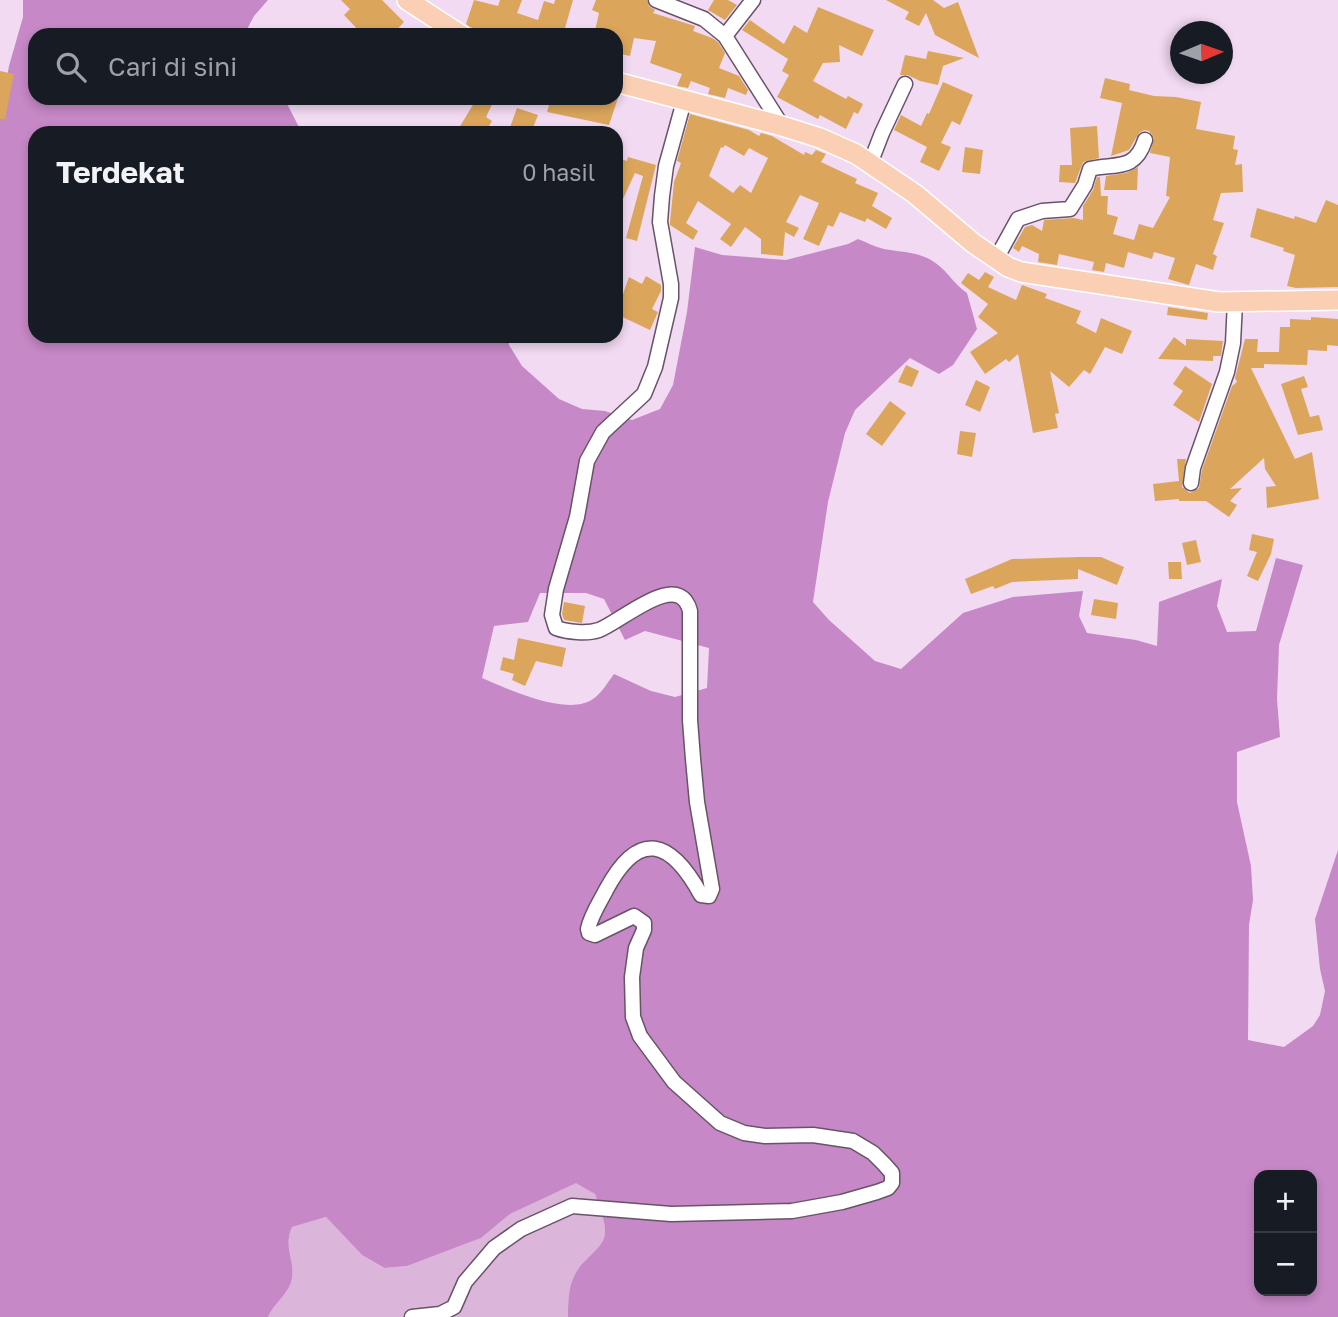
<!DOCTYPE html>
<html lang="id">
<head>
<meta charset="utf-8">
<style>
  body { margin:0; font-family:"Golos Text",sans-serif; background:#20242c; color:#f1f3f6 }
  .controls { position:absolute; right:21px; bottom:21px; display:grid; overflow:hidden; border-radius:14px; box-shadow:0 4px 10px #0003 }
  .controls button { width:63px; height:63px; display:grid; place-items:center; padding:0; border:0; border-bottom:2px solid #363941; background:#171b24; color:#f1f3f6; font:35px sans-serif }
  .compass { position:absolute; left:1170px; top:21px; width:63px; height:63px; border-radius:50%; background:#171b24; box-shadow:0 4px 10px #0003; rotate:88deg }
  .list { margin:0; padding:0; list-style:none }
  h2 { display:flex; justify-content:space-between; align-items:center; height:91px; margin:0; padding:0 28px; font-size:30px }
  h2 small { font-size:23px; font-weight:400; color:#9ea1a6 }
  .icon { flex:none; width:38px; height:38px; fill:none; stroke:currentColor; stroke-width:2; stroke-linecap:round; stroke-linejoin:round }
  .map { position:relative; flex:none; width:1338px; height:1317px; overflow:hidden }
  .search { position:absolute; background:#171b24; box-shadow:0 4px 10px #0003; left:28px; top:28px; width:595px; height:77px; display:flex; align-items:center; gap:18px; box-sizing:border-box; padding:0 24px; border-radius:21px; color:#9ea1a6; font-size:26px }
  .panel { position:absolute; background:#171b24; box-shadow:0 4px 10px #0003; left:28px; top:126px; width:595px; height:217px; border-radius:21px }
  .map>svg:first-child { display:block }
  .green { fill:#dcb5db }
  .forest { fill:#c688c6; fill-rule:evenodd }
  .building { fill:#dba65b; fill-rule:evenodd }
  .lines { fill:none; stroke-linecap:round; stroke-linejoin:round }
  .minor-casing { stroke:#685367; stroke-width:17 }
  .major-casing { stroke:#fff; stroke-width:22 }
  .minor { stroke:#fff; stroke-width:14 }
  .major { stroke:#fbcfb4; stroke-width:19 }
</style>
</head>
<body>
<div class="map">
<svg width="1338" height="1317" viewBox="0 0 1338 1317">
  <rect width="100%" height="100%" fill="#f2daf2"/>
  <path class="green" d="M576,1182l19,12c4,13 13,31 9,44 -3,9 -12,15 -18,22 -16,17 -18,35 -18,57h-300c6,-14 22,-24 24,-39 3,-19 -9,-30 0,-51l34,-10 36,38 21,13 24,-2 74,-28 29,-24z"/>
  <path class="forest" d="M23,0h245l-14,16 -10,19h-209v63h249l18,35h-267v203h473l1,9 13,21 37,33 23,10 23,2 27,9 28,-11 13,-24 14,-73 8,-65 27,8 64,5 62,-16 10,-5c8,3 17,8 26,10 16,3 33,3 47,11 16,9 22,24 36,33l10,36 -24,36 -14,9 -29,-16 -55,52 -10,23 -17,69 -15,100 16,18 46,41 26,8 62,-56 50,-16 70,-6 -4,25 8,17 49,7 21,6 2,-44 63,-23 -5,27 10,26 29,-1 20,-73 27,7 -24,80 -2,54 3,38 -43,15v50l14,64 2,34 -4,25 -1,115 36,7 29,-21 7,-11 5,-24 -5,-22 -5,-50 23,-69v467h-770c0,-22 1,-41 18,-57 6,-7 15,-13 18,-22 4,-13 -5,-31 -9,-44l-19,-11 -66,31 -29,24 -74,28 -23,2 -22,-13 -36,-38 -34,10c-9,21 3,32 0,51 -2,15 -18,25 -24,39h-268v-1202l9,-49 14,-49zM540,593h46l18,6 21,41 20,-9 64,17 -2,40 -32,9 -24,-6 -37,-17c-6,8 -13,20 -21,25 -26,18 -85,-10 -111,-21l12,-52 34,-4zM1259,1175h53v116h-53z"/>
  <path class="building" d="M341,0h41l22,22 -12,13h-29l-19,-20 6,-6z
    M474,0l24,6 2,-6h22l-5,13 21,7 6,-19 10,3 1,-4h18l-10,35h-68l-25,-8 -4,-3z
    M596,0h51l2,6 6,4 -2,3 42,13 -2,5 19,7 6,4 7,11 -6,15 20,8 9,14 -2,5 -18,-7 -3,10 -17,-4 2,-6 -19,-7 -3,7 -11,-2 5,-12 -32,-11 6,-22 -22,-3 -4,18 -14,-3v-18h-22l5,-22 -7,-3z
    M714,0h14l9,5 -12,15 -17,-10z
    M886,0h47l11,8 14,-6 21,56 -44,-23 -9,-22 -7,13 -14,-7 4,-7z
    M818,7l56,23 -12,26 -23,-11 1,17 -17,1 -10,18 33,18 2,-3 15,8 -5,10 -4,-2 -8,17 -26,-14 -2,4 -41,-22 12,-22 -7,-4 6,-12 -46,-29 8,-10 34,24 10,-19 13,8z
    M928,51l36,7 -21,8 -5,19 -18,-4 -12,-6h-8l5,-20 21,4z
    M0,71l14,3 -9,45h-5z
    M1105,78l25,6 -1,6 25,6 22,1 25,5 -5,27 39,7 -2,13 5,1 -3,15 7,-1 1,28 -22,1 -8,27 11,3 -11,31 4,2 -4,14 -17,-6 -7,21 -21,-6 7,-21 -21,-6 -2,7 -24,-7 -4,16 -18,-5 -2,9 -12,-2 2,-8 -35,-8 -2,11 -19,-3 1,-8 -17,-8 -3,6 -6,-4 12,-21 7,-2 10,6 2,-11 30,-2 9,2v-14l10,-16 4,-13h3l1,19h7l-1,18 11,3 -5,17 21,6 5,-16 14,4 17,-31 -4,-1 4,-39 -20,-4 4,-15 -5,-7 -5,-1 -5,3 -10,17 -18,6 11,-53 -22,-5z
    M943,82l30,13 -13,30 -8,-4 -11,22 10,4 -12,24 -19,-9 7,-15 -33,-17 7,-15 20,11 6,-13 2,1z
    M477,98h18l-9,19 6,4 -7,12h-29z
    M551,98h67l-9,27 -62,-13z
    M517,108l21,7 -7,18h-23z
    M690,114l59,16 10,6 2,-3 11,3 32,19 1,-3 7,3 4,-5 10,4 -5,8 36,17 -2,4 23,10 -6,13 20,12 -6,11 -19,-11 -2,4 -25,-10 -7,15 -5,-2 -9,21 -16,-7 16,-36 -19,-8 -14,27 13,6 -5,9 -9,-5 -2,24 -22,-2v-15l-16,-12 -14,20 -11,-8 11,-15 -33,-23 -12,22 12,8 -5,9 -23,-15v-3l4,-40 7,-19 -4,-2zM725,145l19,11 5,-8 19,10 -17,35 -11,-8 -7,8 -24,-17 12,-29 2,1z
    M1097,126l2,32 -16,4 -8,21 -16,-1 1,-17h12l-2,-37z
    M965,147l18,3 -3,24 -18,-2z
    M616,157l11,4 1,-4 28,8 -19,76 -11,-3 17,-62 -8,-3 -19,41z
    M1138,167l-1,23h-33l2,-14 20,-3z
    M1326,200l12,5v82l-42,1 -9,-2 8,-31 -12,-4 1,-3 -34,-11 7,-29 37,11 1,-3 21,7z
    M985,272l9,5 -6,10 28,13 6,-15 25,9 -2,4 36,13 -5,12 20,10 5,-15 31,13 -10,23 -17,-7 -15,27 -6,-4 -15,17 -19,-16 9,42 -4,1 3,14 -25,5 -15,-79 -9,8 -3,-3 -21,15 -15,-22 28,-19 -20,-16 10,-13 -27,-21 7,-10 11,7z
    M646,276l15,9v6l-9,18 6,3 -8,18 -34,-16 13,-37 13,7z
    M1168,307l40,6 -1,7 -40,-5z
    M1311,317l27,2v27l-11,-1v6l-19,-1 -1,15 -43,-1v4h-13l44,91 17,-7 7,47 -52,9 -1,-21 10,-1 -11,-17 -1,-11 -34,31 12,-1 -12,13 7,4 -8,12 -23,-16h-27v-2l-24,2 -2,-17 26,-3 -2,-22h9l-4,28 8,6 9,-5 3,-18 30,-84 5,-4 -2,-4 10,-39h13l-1,13h22l1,-25h10v-8l21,1z
    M1174,337l12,9v-7l37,2 -2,15h-8v5l-55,-2z
    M906,365l13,6 -7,16 -14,-5z
    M1185,366l27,18 -13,38 -26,-17 10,-14 -10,-7z
    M1304,376l4,11 -7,2 9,28 9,-2 4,15 -25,5 -17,-51z
    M976,380l14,7 -10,25 -15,-7z
    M890,401l16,12 -24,33 -16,-12z
    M960,431l16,2 -4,24 -15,-3z
    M1252,534l22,5 -3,15 -13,27 -11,-5 10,-24 -8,-2z
    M1196,540l5,22 -14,3 -5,-22z
    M1078,557h23l23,10 -7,18 -39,-16v10l-66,3 -17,7 -2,-3 -22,8 -6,-15 47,-20z
    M1168,562h13l1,17h-13z
    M1094,599l24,4 -2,16 -25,-4z
    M564,602l21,4 -3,17 -18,-3 -2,-6z
    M518,638l48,10 -4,19 -26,-6 -11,25 -13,-6 2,-6 -14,-4 3,-13 11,3z"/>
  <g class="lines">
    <defs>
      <path id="minor" d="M656,0l48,19 21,17 57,90
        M725,36l28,-36
        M870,164l12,-31 23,-49
        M996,259l22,-40 24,-8 28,-2 15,-24 5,-16c25,-6 45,3 55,-29
        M1191,483l2,-15 34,-96 6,-29 2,-41
        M412,1317l28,-3 14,-7 11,-25 29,-34 27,-19 51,-23 99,8 121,-3 50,-9 35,-10 11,-4 4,-5v-10l-8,-9 -11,-11 -20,-12 -40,-6 -48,1 -21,-3 -24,-10 -46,-41 -34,-46 -7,-19 -1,-40 4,-29 8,-18v-7l-10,-7 -39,19 -6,-2 -1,-4c3,-14 12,-27 18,-39 33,-62 65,-50 95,5l8,1 3,-7 -15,-87 -4,-43 -3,-39v-109c-11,-43 -69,11 -91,19 -12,4 -32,2 -43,-2l-4,-13 4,-26 21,-72 10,-56 16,-29 41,-38 11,-27 16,-69v-14l-11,-62 2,-26 4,-30 18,-65"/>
      <path id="major" d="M407,0l54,35
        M616,82l166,44 38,12 36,16 59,40 58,49 35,24 13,5 198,30 119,-2"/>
    </defs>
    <use href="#minor" class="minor-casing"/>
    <use href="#major" class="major-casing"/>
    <use href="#minor" class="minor"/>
    <use href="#major" class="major"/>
  </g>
</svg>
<div class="controls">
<button>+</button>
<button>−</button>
</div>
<svg class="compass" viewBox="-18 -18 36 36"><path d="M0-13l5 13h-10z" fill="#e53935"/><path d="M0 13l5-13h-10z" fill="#9ea1a6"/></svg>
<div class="search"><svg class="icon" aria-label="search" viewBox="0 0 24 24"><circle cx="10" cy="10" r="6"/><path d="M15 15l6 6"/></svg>Cari di sini</div>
<section class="panel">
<h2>Terdekat<small>0 hasil</small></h2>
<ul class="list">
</ul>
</section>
</div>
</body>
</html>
